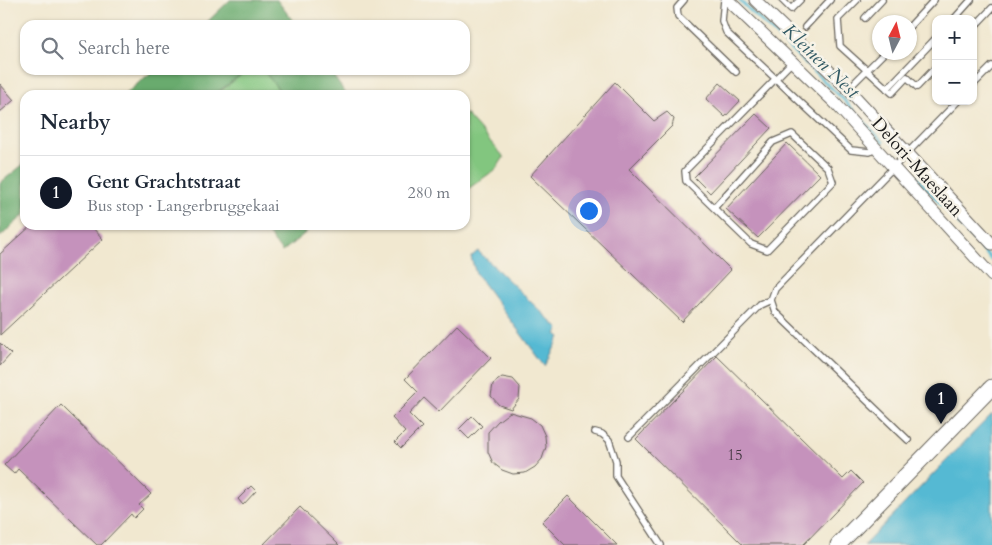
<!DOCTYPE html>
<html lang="en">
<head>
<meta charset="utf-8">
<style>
  body { margin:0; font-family:Cardo,serif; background:#f6f6f7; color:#1f2937 }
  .controls { position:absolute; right:15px; top:15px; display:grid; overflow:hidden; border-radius:10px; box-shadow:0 1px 4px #0004 }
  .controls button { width:45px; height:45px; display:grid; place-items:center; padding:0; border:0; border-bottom:1px solid #e0e1e3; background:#fff; color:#1f2937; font:25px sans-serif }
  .compass { position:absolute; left:872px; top:15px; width:45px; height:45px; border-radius:50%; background:#fff; box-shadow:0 1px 4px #0004; rotate:7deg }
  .you { position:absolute; left:588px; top:210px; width:18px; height:18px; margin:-12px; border:4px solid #fff; border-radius:50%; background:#1a73e8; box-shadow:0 0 0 8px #1a73e833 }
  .badge { display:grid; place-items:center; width:32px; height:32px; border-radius:50%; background:#111827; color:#fff; font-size:16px; font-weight:700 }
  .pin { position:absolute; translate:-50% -41px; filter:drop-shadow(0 1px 2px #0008) }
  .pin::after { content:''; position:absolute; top:26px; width:18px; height:15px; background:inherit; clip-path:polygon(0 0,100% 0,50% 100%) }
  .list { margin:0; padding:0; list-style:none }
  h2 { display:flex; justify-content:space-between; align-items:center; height:65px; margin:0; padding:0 20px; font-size:21px }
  h2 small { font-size:16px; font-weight:400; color:#747a83 }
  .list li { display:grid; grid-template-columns:32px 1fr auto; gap:15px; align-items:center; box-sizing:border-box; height:75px; padding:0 20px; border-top:1px solid #e0e1e3 }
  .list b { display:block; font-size:19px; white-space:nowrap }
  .list p { margin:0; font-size:16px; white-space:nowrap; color:#747a83 }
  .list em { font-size:16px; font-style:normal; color:#747a83 }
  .icon { flex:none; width:28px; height:28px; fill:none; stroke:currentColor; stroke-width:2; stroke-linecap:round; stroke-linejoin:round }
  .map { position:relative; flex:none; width:992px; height:545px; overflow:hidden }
  .search { position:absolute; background:#fff; box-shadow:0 1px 4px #0004; left:20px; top:20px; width:450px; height:55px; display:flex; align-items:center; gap:12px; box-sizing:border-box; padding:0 18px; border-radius:15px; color:#747a83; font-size:19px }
  .panel { position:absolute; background:#fff; box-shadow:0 1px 4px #0004; left:20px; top:90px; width:450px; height:140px; border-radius:15px }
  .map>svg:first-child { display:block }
  .green { fill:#82c67f; stroke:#4f714e }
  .forest { fill:#69ab6e; stroke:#426445 }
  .water { fill:#55b9d3; stroke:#386a78 }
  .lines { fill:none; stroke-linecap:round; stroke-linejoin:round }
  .stream { stroke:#55b9d3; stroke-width:3 }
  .building { fill:#c592bc }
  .lane-casing { stroke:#67635b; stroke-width:8 }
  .street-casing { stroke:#67635b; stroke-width:13 }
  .secondary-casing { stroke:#67635b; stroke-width:17 }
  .lane { stroke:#fff; stroke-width:5.5 }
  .street { stroke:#fff; stroke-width:11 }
  .secondary { stroke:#fff; stroke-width:15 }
  .labels { text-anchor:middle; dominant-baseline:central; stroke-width:5; stroke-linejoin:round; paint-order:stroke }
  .number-label { font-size:15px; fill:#463a44 }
  .street-label { font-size:18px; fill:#1c1c1c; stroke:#f7f3e8 }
  .water-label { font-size:19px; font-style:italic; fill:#335b65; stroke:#f7f3e8 }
</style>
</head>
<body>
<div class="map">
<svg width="992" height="545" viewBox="0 0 992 545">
  <rect width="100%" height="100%" fill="#f7f3e8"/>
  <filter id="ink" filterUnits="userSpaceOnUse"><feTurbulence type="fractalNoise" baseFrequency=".02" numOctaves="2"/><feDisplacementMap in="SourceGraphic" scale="10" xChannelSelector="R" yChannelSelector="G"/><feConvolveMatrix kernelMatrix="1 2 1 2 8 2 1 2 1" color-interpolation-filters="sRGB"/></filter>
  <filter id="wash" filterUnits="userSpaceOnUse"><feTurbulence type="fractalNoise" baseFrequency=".0096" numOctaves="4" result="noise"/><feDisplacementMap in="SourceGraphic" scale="20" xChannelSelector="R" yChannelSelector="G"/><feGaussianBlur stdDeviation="1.12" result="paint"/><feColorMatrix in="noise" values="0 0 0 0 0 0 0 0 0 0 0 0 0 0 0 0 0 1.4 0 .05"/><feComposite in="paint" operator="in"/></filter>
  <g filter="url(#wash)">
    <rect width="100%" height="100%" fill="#f1e8d0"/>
    <path class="green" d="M247,70h16l20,25h-67z
      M465,113l39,44 -8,12 -31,22z"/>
    <path class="forest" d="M230,0h47l19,25h-92z
      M154,70h93l-33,25h-90z
      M263,70h66l18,25h-64z
      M25,163v51l-25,23v-54z
      M261,225h54l-33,27z"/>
    <path class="water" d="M478,251l81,78 -3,5 4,3 -15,29 -69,-92 -5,-17z
      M992,414v131h-128l125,-128z"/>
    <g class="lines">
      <path class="stream" d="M739,0l105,100 39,42
        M908,168l84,92"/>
    </g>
    <g id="blocks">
      <path class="building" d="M615,82l39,39 13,-9 7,7 -2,7 -43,43 102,101 -49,52 -152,-146z
        M720,83l20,18 -15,16 -19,-18z
        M0,84l14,16 -14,12z
        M756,114l15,14 -61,65 -16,-16z
        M787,143l33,32 -62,63 -32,-29z
        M32,225h58l13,14 -103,96v-81z
        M457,325l34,33 -52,54 -15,-14 -15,16 13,13 -21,21 -6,-6 10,-10 -13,-14 26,-26 -13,-13z
        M0,343l11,11 -11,12z
        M717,356l126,123 8,-8 12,12 -60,62h-60l-107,-106z
        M502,377l11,2 7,8 -1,12 -8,10 -12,-4 -8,-9 2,-12z
        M61,405l90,89 -12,11 4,4 -9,9 -3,-4 -30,31h-4l-79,-76 -4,5 -10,-9z
        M510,412l21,6 9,7 5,11 1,11 -4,12 -7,8 -10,6 -12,1 -11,-4 -9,-7 -5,-11v-20l10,-11z
        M472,416l10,10 -13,13 -10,-10z
        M251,486l5,5 -13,14 -5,-6z
        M568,496l49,49h-52l-23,-23z
        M300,507l39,38h-76z"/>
    </g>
  </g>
  <g filter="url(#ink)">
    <use href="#blocks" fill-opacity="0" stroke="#67635b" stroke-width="1"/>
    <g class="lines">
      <defs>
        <path id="lane" d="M684,0l-7,8 1,8 58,56
          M724,0l-2,21 4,11 125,118 19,2 6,-4
          M782,0l9,9 9,-9
          M857,0l-19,19 2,27 52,47 15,-16 10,10 19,-20
          M865,18l17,-18
          M954,19l17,-19
          M910,26l24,-26
          M805,27l25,-27
          M973,28l19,-20
          M973,85l19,-19
          M848,89l37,-37
          M887,89l49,-51
          M714,208l59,-66 19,-8 36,34 5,14 -66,68 -16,-6 -65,-63 -1,-10 107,-109
          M771,300l4,12 133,128
          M595,432l7,2 7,6 7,21v15l45,69
          M629,437l131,-132 11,-5 4,-11 183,-188"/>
        <path id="street" d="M728,0l106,102 158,174
          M755,0l93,89 144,155"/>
        <path id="secondary" d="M838,545l154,-158"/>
      </defs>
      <use href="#lane" class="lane-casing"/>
      <use href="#street" class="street-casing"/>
      <use href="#secondary" class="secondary-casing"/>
      <use href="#lane" class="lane"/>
      <use href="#street" class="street"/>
      <use href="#secondary" class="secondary"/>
    </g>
  </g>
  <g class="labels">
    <g class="number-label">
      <text x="735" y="455">15</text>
    </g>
    <g class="street-label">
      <text transform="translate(917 167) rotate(48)">Delori-Maeslaan</text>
    </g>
    <g class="water-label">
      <text transform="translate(821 61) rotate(44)">Kleinen Nest</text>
    </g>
  </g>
</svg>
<div class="controls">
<button>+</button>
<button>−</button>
</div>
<svg class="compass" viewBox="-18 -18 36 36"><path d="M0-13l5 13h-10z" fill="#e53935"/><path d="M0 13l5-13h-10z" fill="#747a83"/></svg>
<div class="you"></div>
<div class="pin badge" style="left:941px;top:424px">1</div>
<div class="search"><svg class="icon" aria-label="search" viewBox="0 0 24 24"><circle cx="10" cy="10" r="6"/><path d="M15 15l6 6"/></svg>Search here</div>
<section class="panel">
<h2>Nearby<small></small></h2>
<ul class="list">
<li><span class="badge">1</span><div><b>Gent Grachtstraat</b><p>Bus stop · Langerbruggekaai</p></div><em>280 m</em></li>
</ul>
</section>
</div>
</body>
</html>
